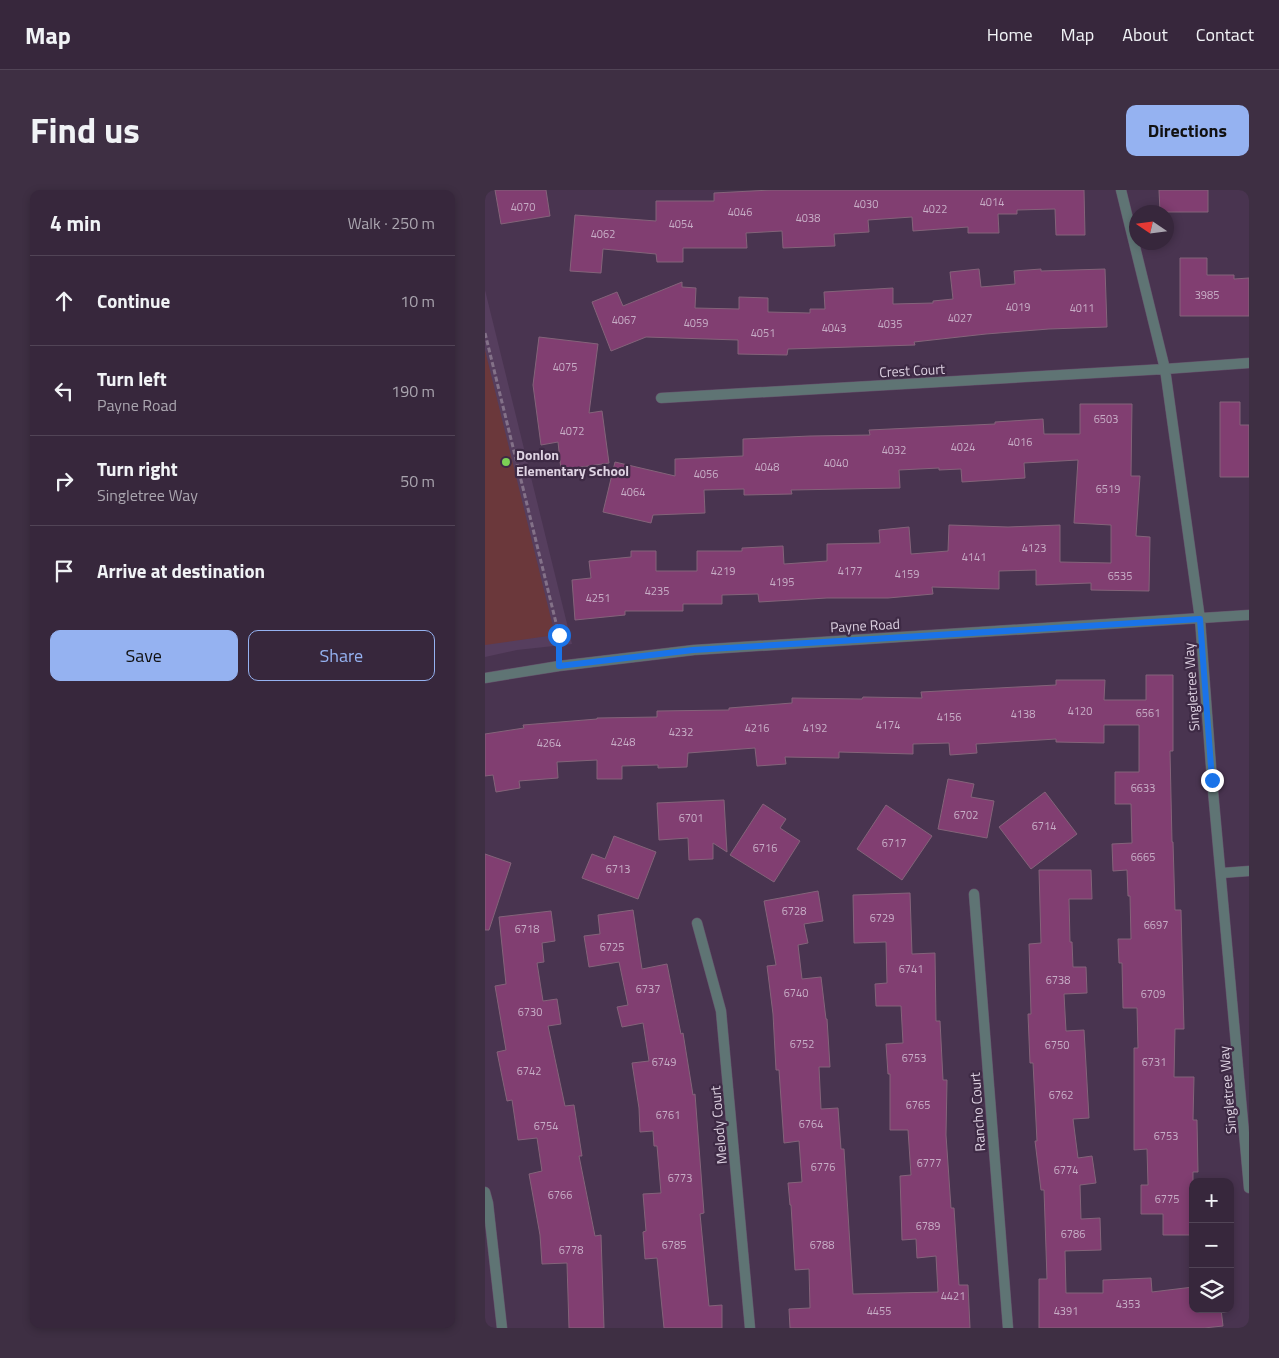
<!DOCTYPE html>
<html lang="en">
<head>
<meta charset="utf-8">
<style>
  body { margin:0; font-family:"Titillium Web",sans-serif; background:#3e2f43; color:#f1f3f6 }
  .controls { position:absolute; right:15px; bottom:15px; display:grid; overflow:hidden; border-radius:10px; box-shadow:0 2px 8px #0003 }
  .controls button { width:45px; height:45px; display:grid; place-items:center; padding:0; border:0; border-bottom:1px solid #514456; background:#37273c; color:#f1f3f6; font:25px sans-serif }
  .compass { position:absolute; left:644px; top:15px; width:45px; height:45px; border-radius:50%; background:#37273c; box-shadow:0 2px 8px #0003; rotate:283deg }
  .stop { position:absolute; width:15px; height:15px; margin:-11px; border:4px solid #1a73e8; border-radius:50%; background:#fff }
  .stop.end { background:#1a73e8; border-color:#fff; box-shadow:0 1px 5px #0008 }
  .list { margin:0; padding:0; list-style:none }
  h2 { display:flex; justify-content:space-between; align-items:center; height:65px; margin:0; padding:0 20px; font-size:21px }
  h2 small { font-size:16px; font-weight:400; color:#aaa5af }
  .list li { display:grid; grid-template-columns:32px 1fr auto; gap:15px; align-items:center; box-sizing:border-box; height:90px; padding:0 20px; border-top:1px solid #514456 }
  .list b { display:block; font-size:19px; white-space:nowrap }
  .list p { margin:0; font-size:16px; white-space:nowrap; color:#aaa5af }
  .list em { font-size:16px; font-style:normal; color:#aaa5af }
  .actions { display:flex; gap:10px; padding:15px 20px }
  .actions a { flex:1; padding:11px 0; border:1px solid #95b2f1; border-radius:10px; text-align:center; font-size:18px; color:#95b2f1 }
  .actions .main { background:#95b2f1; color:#111 }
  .icon { flex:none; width:28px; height:28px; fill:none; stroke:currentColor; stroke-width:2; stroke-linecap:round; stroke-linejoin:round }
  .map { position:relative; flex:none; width:764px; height:1138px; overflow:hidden; border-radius:10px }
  header { display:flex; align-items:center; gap:30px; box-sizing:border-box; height:70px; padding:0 25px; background:#37273c; border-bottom:1px solid #514456 }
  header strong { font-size:24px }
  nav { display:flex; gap:28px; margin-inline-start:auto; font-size:18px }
  .intro { display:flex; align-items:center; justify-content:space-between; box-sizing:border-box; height:120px; padding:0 30px }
  h1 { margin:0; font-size:35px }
  .button { padding:12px 22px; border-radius:10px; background:#95b2f1; color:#111; font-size:18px; font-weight:700 }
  main { display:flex; gap:30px; padding:0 30px }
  aside { flex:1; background:#37273c; border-radius:10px; box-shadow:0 2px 8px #0003 }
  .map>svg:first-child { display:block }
  .built { fill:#563e5e }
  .green { fill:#6b383b }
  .building { fill:#813e71; stroke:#84637a }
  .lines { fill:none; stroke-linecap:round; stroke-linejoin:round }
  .minor-casing { stroke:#64506a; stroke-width:11 }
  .path { stroke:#837188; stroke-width:3; stroke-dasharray:5 2.5; stroke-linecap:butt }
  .minor { stroke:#5f7474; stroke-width:10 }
  .route { stroke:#1a73e8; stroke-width:6 }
  .poi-dot { fill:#7cd155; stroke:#3e2a45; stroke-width:2 }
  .labels { text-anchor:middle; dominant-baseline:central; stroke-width:4.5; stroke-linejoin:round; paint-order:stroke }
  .number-label { font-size:11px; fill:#c7adc6 }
  .street-label { font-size:14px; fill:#ded2e2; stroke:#3e2a45 }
  .poi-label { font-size:14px; font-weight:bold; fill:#ded2e2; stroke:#3e2a45; text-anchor:start }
</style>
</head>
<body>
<header>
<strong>Map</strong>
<nav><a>Home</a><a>Map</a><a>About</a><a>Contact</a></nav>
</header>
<div class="intro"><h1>Find us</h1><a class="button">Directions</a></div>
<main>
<aside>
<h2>4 min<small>Walk · 250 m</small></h2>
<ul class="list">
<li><svg class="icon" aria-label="ahead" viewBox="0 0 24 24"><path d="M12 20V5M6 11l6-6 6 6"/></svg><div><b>Continue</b></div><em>10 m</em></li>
<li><svg class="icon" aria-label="left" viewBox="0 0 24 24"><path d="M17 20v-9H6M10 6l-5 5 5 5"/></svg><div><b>Turn left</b><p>Payne Road</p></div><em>190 m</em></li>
<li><svg class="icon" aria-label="right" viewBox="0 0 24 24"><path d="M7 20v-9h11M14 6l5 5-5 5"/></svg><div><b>Turn right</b><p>Singletree Way</p></div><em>50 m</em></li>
<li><svg class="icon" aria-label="arrive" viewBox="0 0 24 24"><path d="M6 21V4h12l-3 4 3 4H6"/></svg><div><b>Arrive at destination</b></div></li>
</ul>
<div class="actions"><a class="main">Save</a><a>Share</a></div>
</aside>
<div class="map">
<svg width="764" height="1138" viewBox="0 0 764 1138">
  <rect width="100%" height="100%" fill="#493450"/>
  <path class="built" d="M0,100l87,354 -55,6 -32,7z"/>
  <path class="green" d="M0,160l70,285 -70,10z"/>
  <path class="building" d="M10,0h51l4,26 -49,8z
    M286,0h313l1,45h-29l-1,-26 -38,1v4h-19l1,19h-31v-6l-55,4 -1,-14 -44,3 1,12 -35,2 1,12 -52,2 -1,-17 -36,2 1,15h-64v14h-26l-1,-8 -53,-5 -2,24 -31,-2 5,-56 81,6v-20h58v-8z
    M674,0h49v22h-48z
    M695,68h27v17h27v4l15,-1v38h-69z
    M494,79l2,18 34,-3 -1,-13 27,-2v2l64,-2 2,58 -58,2 -63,5 -72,8 1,3 -127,4 -1,6 -49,-1v-14l-92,-3 -35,14 -19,-49 25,-10 6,14 59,-24v5l14,1 -1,20 44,1v-12l29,1v14l42,1v-4h15l-1,-17 69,-4v16l40,-1v-2l20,-2 -3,-27z
    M54,147l59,7 -9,69 13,-2 7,52 -48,7 -3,-28 -17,3 -8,-60z
    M735,212h20v23h9v52h-29z
    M595,214h52l-1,72h9l-4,60 14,1 -1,54 -58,-1v-7l-55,2v-15l-37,1v18l-67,-2 1,7 -45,4h-61l-68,4 -1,-8 -36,1v9h-39v7h-58v4l-50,5 -3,-40 19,-2 -2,-17 42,-4v-6h25v20h41v-20h45v-3l41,-2 1,18 43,-3v-17l53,-1 -1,-13 30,-3 2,27 37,-3 1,-26 59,2 52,-2v37l51,1v-38l-37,-2 4,-63 -54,3 1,15 -63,4 -1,-13 -22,1v-2l-40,2 1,18 -109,2 1,4 -48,1v-6l-40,1 1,23 -52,2 -2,8 -48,-11 12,-50 60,14v-17l68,-3v-17l67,-3 60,-1 -1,-5 126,-6v-2l48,-3 1,15h36z
    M661,485h27v76h-3l2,91h1l2,68h6l3,119h-9l-1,48h20l-1,43h4l1,52h-5v63h-30v-21h-22v-29h7l-1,-36 -13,1v-102h4l-1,-40h-14l-1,-45h-3l-1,-24h13l-1,-43h-2l-1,-26 -14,1 -1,-27 20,-1 -1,-39h-16v-32h24v-47h-35v18l-48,-1v-3l-80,5 1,9 -27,2 -1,-12 -36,1v10l-74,-2v6l-54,-1 1,7 -29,2 -2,-18 -67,5 -1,14 -29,1v-3l-36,1v13h-25v-19l-40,2 1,16 -39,3 1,7 -24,4 -3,-17 -8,1v-42l39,-6 -1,-3 74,-6v-1l60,-1v-6l72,-1v-2l63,-5v-5l70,1 1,-2 59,1 -1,-6 135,-7v-5h49l-1,20h42z
    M463,589l26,5 -3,13 23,4 -7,37 -49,-9z
    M560,602l32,42 -46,35 -32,-42z
    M239,610l3,52 -14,-9v16l-24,1 -1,-22 -29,2 -2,-37z
    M278,614l23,15 -6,9 20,13 -26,41 -44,-27z
    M401,615l46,31 -30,44 -45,-31z
    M129,646l42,16 -18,47 -56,-21 10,-24 13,5z
    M0,664l26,9 -22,67h-4z
    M554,680h52l1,29h-23l1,43h2l1,25h13l1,26 -23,1 2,37 18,-1 5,88 -16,1 5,39 14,-2 4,27 -16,2 1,34 19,-1 1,32 -36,1 1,42h37v-13l48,-2 1,14 41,-5v22h28l2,17 -19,2h-165v-49h8l-3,-89h-3l-6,-49h2l-4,-78h-3l-2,-49h3l-2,-70 12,-1z
    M333,701l5,30 -19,3 4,19 -10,2 4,34 19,-2 5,42h1l3,48h-11l2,42 17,-1 3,41h3l9,145 85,-2 -2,-36 -19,2 -1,-19 -14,1 -2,-64 11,-1 -3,-45h-18v-56h-2l-2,-30 17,-1 -2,-37h-25l-1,-22 12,-1 -1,-41 -32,1 -1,-48 57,-2 2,61 23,-1 1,68h4l3,59h4l-1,55 5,73h3l5,77h9l2,43h-180l-1,-19 21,-1 -1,-39 -14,1 -4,-65h-1l-2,-22 14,-1 -3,-41 -15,2 -5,-73h-3l-3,-56 -6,-48 9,-1 -12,-64z
    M148,720l9,59 25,-5 14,70 2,-1 10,62 2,-1 9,119 -4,1 9,92 13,-1v23h-58l-7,-70 -12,1 -2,-27 3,-1 -3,-37 18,-1 -4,-47h-3l-1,-15 -13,1 -1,-24 -7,-45 17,-2 -6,-38 -21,4 -5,-20 11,-2 -9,-43 -30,5 -5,-31 16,-2 -2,-19z
    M66,721l4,30 -13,2 2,19 -7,1 6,38 14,-2 4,25 -13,2 17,80 9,-1 8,51h-3l16,80 6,-1 3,93h-35l-2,-65 -25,1 -2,-29 -11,-61 13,-3 -5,-33 -19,2 -6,-40 -5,1 -10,-49 9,-2 -11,-64 11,-2 -7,-67z"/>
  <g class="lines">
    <defs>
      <path id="minor" d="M636,0l44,179 35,250 12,161 37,408
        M176,208l504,-29 84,-6
        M0,488l74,-12 135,-16 555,-35
        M737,683l27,-2
        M489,704l34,434
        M212,733l24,88 29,317
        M0,1002l3,11 14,125"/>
    </defs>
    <use href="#minor" class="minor-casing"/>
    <path class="path" d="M0,143l74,302v15"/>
    <use href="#minor" class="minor"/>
  </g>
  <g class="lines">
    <path class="route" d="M74,445v31l134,-16 507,-31 12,161"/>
  </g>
  <circle class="poi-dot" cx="21" cy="272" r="5"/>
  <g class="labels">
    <g class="number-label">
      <text x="507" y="12">4014</text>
      <text x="381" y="14">4030</text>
      <text x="38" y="17">4070</text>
      <text x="450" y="19">4022</text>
      <text x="255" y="22">4046</text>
      <text x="323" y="28">4038</text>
      <text x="196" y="34">4054</text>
      <text x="118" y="44">4062</text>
      <text x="722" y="105">3985</text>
      <text x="533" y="117">4019</text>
      <text x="597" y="118">4011</text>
      <text x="475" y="128">4027</text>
      <text x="139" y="130">4067</text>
      <text x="211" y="133">4059</text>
      <text x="405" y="134">4035</text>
      <text x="349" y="138">4043</text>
      <text x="278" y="143">4051</text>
      <text x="80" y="177">4075</text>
      <text x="621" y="229">6503</text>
      <text x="87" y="241">4072</text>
      <text x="535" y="252">4016</text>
      <text x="478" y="257">4024</text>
      <text x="409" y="260">4032</text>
      <text x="351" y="273">4040</text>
      <text x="282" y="277">4048</text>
      <text x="221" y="284">4056</text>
      <text x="623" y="299">6519</text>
      <text x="148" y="302">4064</text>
      <text x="549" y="358">4123</text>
      <text x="489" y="367">4141</text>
      <text x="238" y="381">4219</text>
      <text x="365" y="381">4177</text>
      <text x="422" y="384">4159</text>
      <text x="635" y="386">6535</text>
      <text x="297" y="392">4195</text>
      <text x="172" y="401">4235</text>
      <text x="113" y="408">4251</text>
      <text x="595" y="521">4120</text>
      <text x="663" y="523">6561</text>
      <text x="538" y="524">4138</text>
      <text x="464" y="527">4156</text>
      <text x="403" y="535">4174</text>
      <text x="272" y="538">4216</text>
      <text x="330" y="538">4192</text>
      <text x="196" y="542">4232</text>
      <text x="138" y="552">4248</text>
      <text x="64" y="553">4264</text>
      <text x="658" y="598">6633</text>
      <text x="481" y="625">6702</text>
      <text x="206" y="628">6701</text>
      <text x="559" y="636">6714</text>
      <text x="409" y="653">6717</text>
      <text x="280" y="658">6716</text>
      <text x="658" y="667">6665</text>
      <text x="133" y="679">6713</text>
      <text x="309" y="721">6728</text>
      <text x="397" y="728">6729</text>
      <text x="671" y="735">6697</text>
      <text x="42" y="739">6718</text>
      <text x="127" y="757">6725</text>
      <text x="426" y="779">6741</text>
      <text x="573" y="790">6738</text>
      <text x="163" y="799">6737</text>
      <text x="311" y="803">6740</text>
      <text x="668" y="804">6709</text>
      <text x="45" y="822">6730</text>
      <text x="317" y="854">6752</text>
      <text x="572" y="855">6750</text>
      <text x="429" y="868">6753</text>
      <text x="179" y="872">6749</text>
      <text x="669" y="872">6731</text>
      <text x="44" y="881">6742</text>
      <text x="576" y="905">6762</text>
      <text x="433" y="915">6765</text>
      <text x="183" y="925">6761</text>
      <text x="326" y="934">6764</text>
      <text x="61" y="936">6754</text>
      <text x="681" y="946">6753</text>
      <text x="444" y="973">6777</text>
      <text x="338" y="977">6776</text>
      <text x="581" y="980">6774</text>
      <text x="195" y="988">6773</text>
      <text x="75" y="1005">6766</text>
      <text x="682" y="1009">6775</text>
      <text x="443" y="1036">6789</text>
      <text x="588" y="1044">6786</text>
      <text x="189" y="1055">6785</text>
      <text x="337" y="1055">6788</text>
      <text x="86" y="1060">6778</text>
      <text x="468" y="1106">4421</text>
      <text x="643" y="1114">4353</text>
      <text x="394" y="1121">4455</text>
      <text x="581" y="1121">4391</text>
    </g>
    <g class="street-label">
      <text transform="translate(427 180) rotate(-3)">Crest Court</text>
      <text transform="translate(380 435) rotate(-3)">Payne Road</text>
      <text transform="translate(706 497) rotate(-94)">Singletree Way</text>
      <text transform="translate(742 900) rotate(-95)">Singletree Way</text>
      <text transform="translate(492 922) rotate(-94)">Rancho Court</text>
      <text transform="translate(233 935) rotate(-95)">Melody Court</text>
    </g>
    <g class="poi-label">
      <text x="31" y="264">Donlon<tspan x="31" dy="16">Elementary School</tspan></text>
    </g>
  </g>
</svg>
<div class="controls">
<button>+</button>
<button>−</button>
<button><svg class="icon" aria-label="layers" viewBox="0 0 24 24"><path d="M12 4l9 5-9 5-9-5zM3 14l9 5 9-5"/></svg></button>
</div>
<svg class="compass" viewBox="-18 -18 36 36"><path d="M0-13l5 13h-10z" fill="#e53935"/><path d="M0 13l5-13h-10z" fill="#aaa5af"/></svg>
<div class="stop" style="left:74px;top:445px"></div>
<div class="stop end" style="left:727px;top:590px"></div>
</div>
</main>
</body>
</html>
